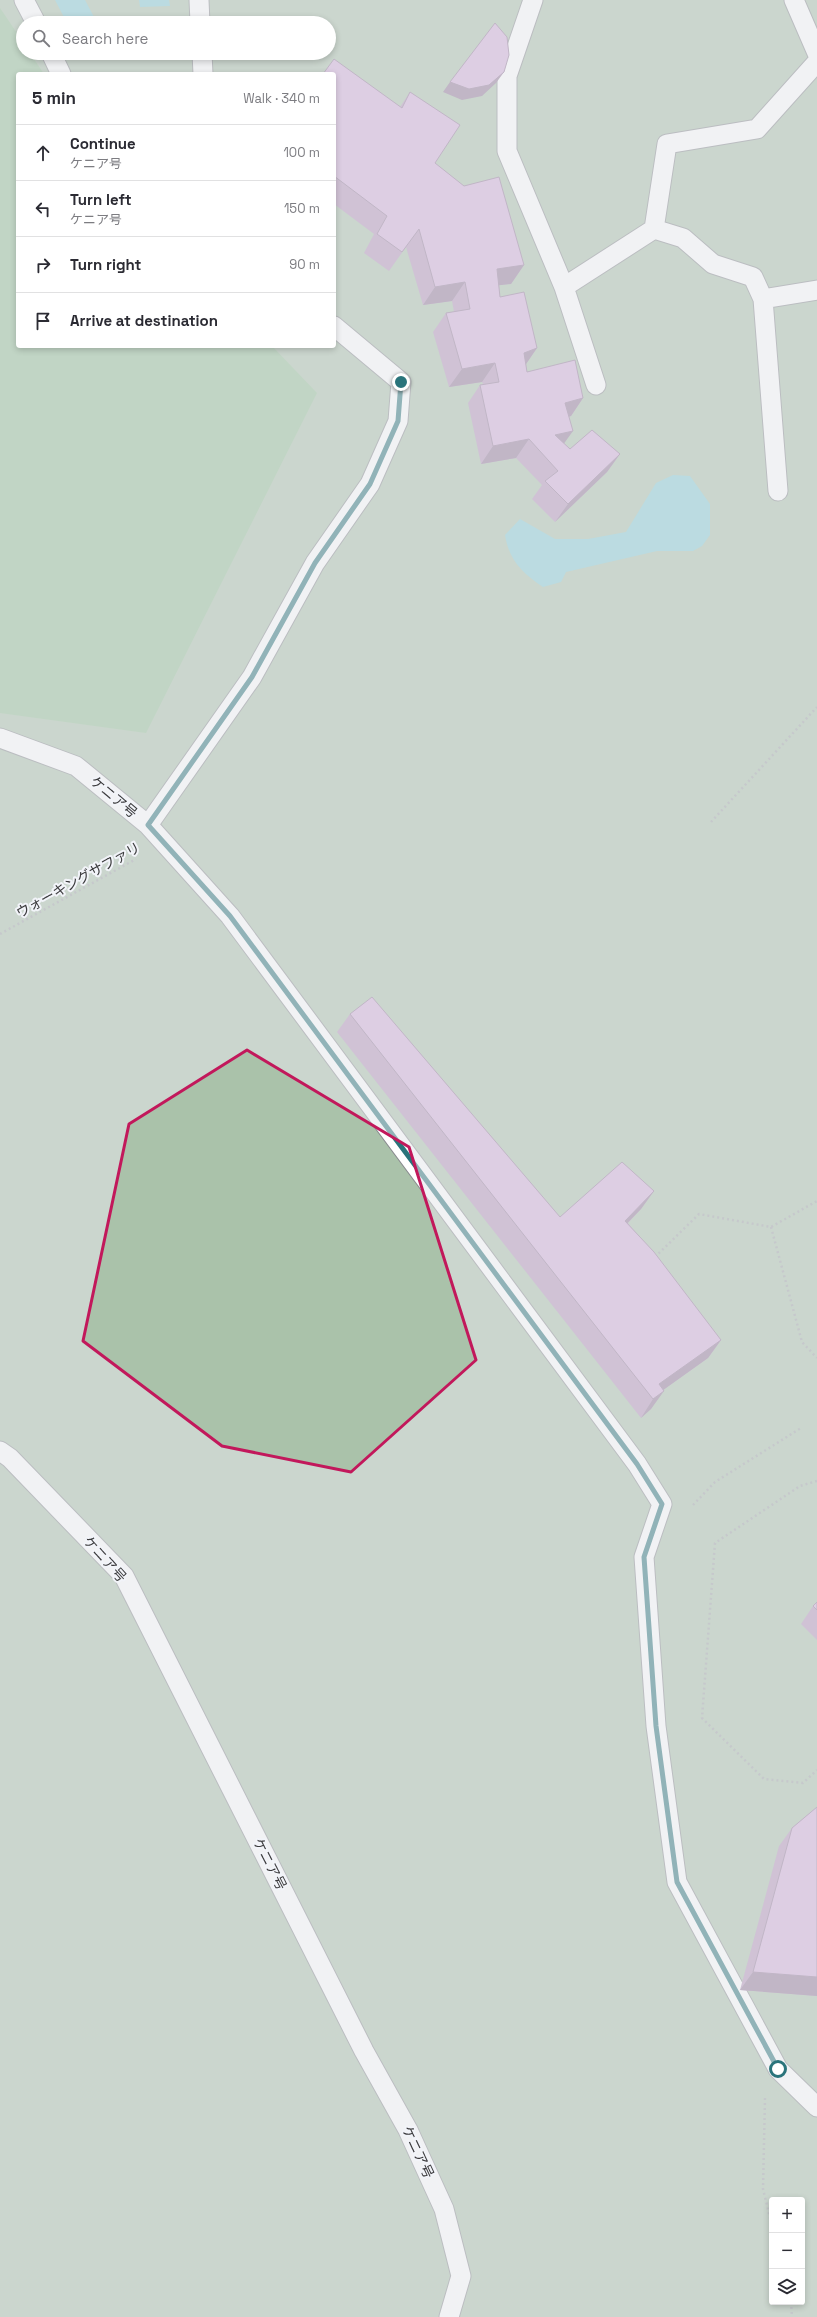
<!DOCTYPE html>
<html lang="en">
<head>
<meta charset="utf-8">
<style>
  body { margin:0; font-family:"Space Grotesk","Noto Sans JP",sans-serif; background:#f7f7f7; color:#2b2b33 }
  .controls { position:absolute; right:12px; bottom:12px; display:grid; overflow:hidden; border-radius:4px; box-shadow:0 2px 6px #0003 }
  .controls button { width:36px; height:36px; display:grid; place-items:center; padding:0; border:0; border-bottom:1px solid #e1e1e2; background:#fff; color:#2b2b33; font:20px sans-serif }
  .stop { position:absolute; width:12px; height:12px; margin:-9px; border:3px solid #2a747b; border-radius:50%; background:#fff }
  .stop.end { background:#2a747b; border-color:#fff; box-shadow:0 1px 4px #0008 }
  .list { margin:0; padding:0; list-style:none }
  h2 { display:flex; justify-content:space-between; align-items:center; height:52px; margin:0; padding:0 16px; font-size:17px }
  h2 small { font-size:13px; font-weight:400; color:#7c7c81 }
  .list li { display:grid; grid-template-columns:26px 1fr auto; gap:12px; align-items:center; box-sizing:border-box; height:56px; padding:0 16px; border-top:1px solid #e1e1e2 }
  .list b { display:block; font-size:15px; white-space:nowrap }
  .list p { margin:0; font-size:13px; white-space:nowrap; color:#7c7c81 }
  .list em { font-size:13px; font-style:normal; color:#7c7c81 }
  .icon { flex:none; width:22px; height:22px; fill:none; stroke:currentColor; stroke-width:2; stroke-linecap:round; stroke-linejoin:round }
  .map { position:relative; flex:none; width:817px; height:2317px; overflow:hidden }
  .search { position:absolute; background:#fff; box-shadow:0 2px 6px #0003; left:16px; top:16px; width:320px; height:44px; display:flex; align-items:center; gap:10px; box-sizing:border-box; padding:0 14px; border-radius:22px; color:#7c7c81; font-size:15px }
  .panel { position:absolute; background:#fff; box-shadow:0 2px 6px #0003; left:16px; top:72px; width:320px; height:276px; border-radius:4px }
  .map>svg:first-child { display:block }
  .green { fill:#aac2aa; fill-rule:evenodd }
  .forest { fill:#96bf97 }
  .water { fill:#87ccd5 }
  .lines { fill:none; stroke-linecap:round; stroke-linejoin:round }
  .service-casing { stroke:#898b8f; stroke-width:21 }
  .path { stroke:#a1a3a6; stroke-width:2.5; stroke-dasharray:2 3; stroke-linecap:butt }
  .service { stroke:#fff; stroke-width:19 }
  .wall { fill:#b596bb }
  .shaded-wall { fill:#947a99 }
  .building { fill:#d3afda; stroke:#947a99 }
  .route { stroke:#2a747b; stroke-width:5 }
  .marked { fill:none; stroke:#c2185b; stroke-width:3; stroke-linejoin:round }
  .labels { text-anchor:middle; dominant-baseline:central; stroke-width:4; stroke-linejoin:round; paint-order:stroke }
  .street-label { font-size:14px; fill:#3a3a3c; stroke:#f2f4f9 }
</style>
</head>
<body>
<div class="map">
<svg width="817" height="2317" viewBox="0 0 817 2317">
  <rect width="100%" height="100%" fill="#e5e7eb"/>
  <path class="green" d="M0,0h817v2317h-817zM23,23h306v30h-306zM18,74h316v272h-316zM772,2200h30v102h-30z"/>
  <path class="forest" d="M0,8l23,34v11h7l14,21h-26v272h254l45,47 -171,340 -146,-20z"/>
  <path class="water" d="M55,0h30l9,17 -11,6h-16z
    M139,0h30l1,6 -30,1z
    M673,475l17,1 20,28v31l-8,11 -9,5h-36l-91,21 -5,10 -18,5c-21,-14 -34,-27 -38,-52l15,-16 35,20h33l38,-7 30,-49z"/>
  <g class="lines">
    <defs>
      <path id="service" d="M24,0l12,23
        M199,0l1,23
        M533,0l-26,76v75l57,136 32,98
        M794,0l23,53
        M51,53l10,21
        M202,53l1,21
        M654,229l29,9 30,26 40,13 10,22 15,192
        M564,287l90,-58 13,-85 90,-15 60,-67
        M763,299l54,-9
        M0,738l76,28 72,59 82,91 407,548 25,40 -18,53 12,169 21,156 101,187 39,38
        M148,825l104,-148 63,-114 55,-79 28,-63 3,-39 -67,-56
        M0,1451l10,7 114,118 240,475 44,79 36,79 17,67 -12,41"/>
    </defs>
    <use href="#service" class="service-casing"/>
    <path class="path" d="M711,822l106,-115
      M0,934l136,-75
      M771,1227l31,115 15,16
      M655,1257l44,-43 72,13 46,-26
      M817,1481l-17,5 -85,57 -13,175 62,61 39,4 14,-13
      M693,1505l22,-23 86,-54
      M765,2098l-2,91 9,37
      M791,2302l1,15"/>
    <use href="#service" class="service"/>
  </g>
  <path class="wall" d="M334,74l66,33 10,-15 25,71 89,102 -13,19 -12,1 1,12 37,51 -11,16 1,8 56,26 -12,18 -2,1 -5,27 6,5 50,5 -13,18 -52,50 -23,-23 10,-14 -26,-27 -35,6 -13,-61 12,-18 3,-1 -1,-2 -33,5 -16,-55 13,-19 8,-1 -2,-11 -29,4 -17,-58 -17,24 -25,-18 10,-19 -40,-30z
    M350,1014l210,203 94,-26 -13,18 -13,14 93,117 -13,18 -45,32 -12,19 -10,9 -304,-386z
    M817,1602v38l-16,-16 12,-18z
    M817,1807v189l-77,-6 39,-144 13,-18z"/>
  <path class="shaded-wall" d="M504,72l-8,11 -14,13 -20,4 -19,-8 7,-10z
    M524,265l-13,19 -27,3 13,-18z
    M465,282l-13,19 -29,4 12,-18z
    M537,348l-13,19v-14z
    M495,363l-13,19 -33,5 13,-18z
    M583,398l-12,18 -19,5 13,-18z
    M573,431l-13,18 -5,-14z
    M529,439l-13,19 -35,6 12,-18z
    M620,454l-13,18 -52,50 13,-18z
    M654,1191l-13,18 -29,30 13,-18z
    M721,1340l-13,18 -56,40 7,-14z
    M664,1391l-13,18 -10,9 12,-19z
    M753,1972l64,5v19l-77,-6z"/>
  <path class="building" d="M495,23l12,14 2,18 -5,17 -15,13 -20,4 -19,-7z
    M334,59l68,49 8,-16 50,33 -25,38 29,23 35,-9 25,88 -27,4 3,28 24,-5 13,56 -13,5 3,19 48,-12 8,38 -18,5 8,28 -18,4 15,14 22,-19 28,24 -52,50 -23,-23 13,-10 -29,-32 -36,7 -13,-61 19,-3 -4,-19 -33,6 -16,-56 24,-4 -5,-27 -30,5 -16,-58 -17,23 -25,-18 10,-18 -53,-40v-102h-11z
    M372,997l188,220 62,-55 32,29 -29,30 29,31 67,88 -62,44 5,7 -11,8 -303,-385z
    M817,1602v8l-4,-4z
    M817,1807v170l-64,-5 39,-144z"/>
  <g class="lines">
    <path class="route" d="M401,382l-3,39 -28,63 -55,79 -63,114 -104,148 82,91 407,548 25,40 -18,53 12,169 21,156 101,187"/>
  </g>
  <path d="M0 0H817V2317H0ZM247,1050l162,97 67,213 -125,112 -129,-26 -139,-105 46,-217z" fill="#e5e7eb" fill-opacity=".55" fill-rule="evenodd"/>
  <path class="marked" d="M247,1050l162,97 67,213 -125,112 -129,-26 -139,-105 46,-217z"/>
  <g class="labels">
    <g class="street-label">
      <text transform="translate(114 797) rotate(40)">ケニア号</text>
      <text transform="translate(78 880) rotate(-29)">ウォーキングサファリ</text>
      <text transform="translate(105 1559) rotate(48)">ケニア号</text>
      <text transform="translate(270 1864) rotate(63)">ケニア号</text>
      <text transform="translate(418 2152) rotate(65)">ケニア号</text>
    </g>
  </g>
</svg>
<div class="controls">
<button>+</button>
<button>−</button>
<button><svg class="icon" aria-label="layers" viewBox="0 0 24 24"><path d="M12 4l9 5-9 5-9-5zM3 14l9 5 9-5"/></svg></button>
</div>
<div class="stop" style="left:778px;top:2069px"></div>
<div class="stop end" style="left:401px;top:382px"></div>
<div class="search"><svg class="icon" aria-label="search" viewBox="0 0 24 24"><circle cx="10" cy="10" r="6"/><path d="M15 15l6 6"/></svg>Search here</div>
<section class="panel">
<h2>5 min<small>Walk · 340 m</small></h2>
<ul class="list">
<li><svg class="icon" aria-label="ahead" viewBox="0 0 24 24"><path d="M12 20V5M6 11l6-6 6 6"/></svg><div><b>Continue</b><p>ケニア号</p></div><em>100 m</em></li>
<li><svg class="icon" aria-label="left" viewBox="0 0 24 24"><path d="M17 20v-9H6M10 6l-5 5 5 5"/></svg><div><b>Turn left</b><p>ケニア号</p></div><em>150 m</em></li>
<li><svg class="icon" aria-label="right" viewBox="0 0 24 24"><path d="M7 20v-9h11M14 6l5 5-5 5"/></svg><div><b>Turn right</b></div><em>90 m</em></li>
<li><svg class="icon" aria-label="arrive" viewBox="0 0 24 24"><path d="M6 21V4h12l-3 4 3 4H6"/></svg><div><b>Arrive at destination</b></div></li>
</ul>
</section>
</div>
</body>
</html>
